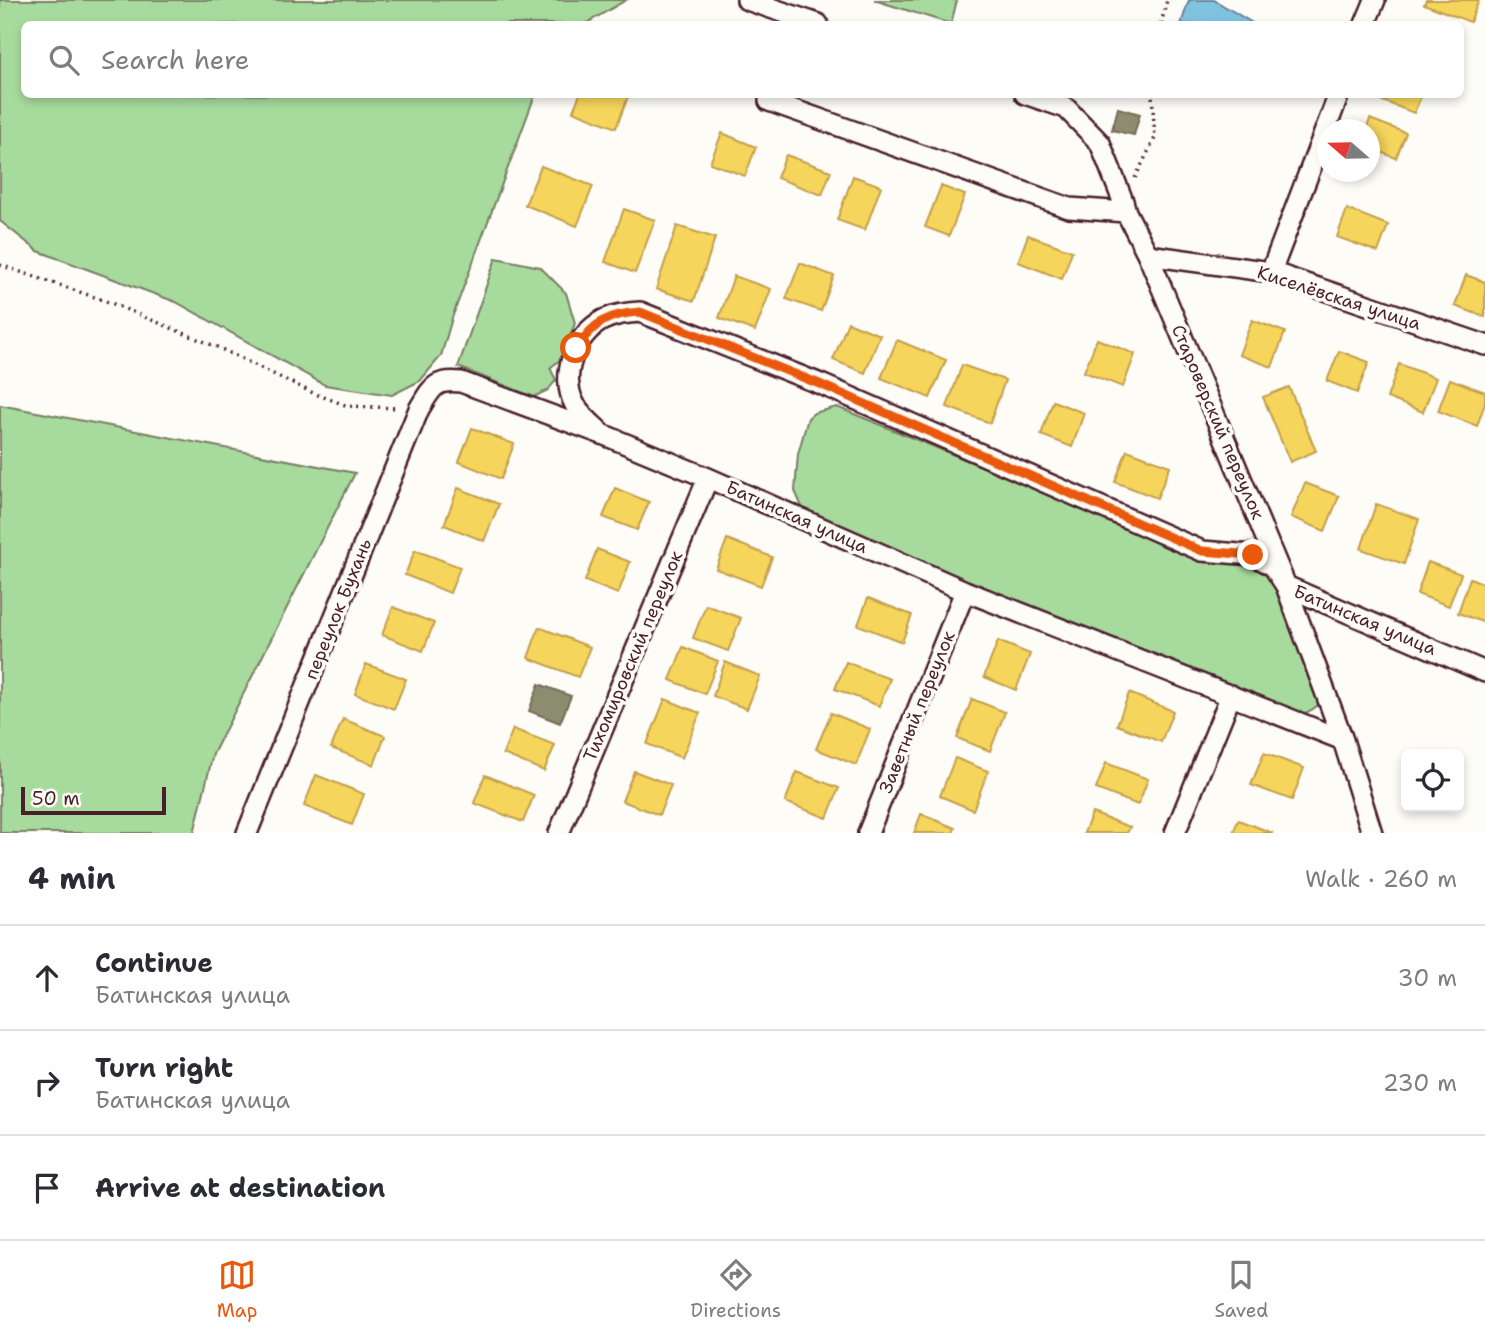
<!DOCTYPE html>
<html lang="en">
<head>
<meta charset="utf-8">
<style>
  body { margin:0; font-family:"Shantell Sans",sans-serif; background:#f7f7f7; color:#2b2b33 }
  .controls { position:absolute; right:21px; bottom:21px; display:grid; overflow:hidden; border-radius:10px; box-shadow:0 4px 10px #0003 }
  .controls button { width:63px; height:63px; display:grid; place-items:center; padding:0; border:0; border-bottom:2px solid #e1e1e2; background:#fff; color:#2b2b33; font:35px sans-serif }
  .compass { position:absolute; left:1317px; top:119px; width:63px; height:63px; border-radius:50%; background:#fff; box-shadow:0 4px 10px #0003; rotate:290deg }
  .scale { position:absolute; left:21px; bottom:18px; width:145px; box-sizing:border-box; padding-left:7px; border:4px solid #4a1f2b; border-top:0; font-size:19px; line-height:24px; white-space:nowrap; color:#4a1f2b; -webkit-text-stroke:5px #fdfcf7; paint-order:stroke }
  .stop { position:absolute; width:21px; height:21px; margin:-16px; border:5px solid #ea580c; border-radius:50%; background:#fff }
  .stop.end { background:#ea580c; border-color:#fff; box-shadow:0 2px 7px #0008 }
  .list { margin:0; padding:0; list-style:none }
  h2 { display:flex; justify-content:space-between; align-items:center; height:91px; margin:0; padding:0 28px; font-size:30px }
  h2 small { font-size:23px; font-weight:400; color:#7c7c81 }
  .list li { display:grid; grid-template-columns:46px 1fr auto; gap:21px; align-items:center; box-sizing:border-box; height:105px; padding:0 28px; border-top:2px solid #e1e1e2 }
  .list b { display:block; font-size:26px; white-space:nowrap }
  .list p { margin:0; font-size:23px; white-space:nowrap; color:#7c7c81 }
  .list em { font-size:23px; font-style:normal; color:#7c7c81 }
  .icon { flex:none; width:38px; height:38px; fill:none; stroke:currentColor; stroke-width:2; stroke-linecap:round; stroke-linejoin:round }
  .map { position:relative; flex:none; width:1485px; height:833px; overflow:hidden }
  .search { position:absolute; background:#fff; box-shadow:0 4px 10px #0003; left:21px; right:21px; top:21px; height:77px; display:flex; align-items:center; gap:18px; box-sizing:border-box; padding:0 24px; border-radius:10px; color:#7c7c81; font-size:26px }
  .sheet { height:406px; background:#fff }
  nav { display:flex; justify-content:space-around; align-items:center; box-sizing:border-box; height:98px; border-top:2px solid #e1e1e2; background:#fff; font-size:19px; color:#7c7c81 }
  nav a { display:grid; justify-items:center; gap:4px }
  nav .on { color:#ea580c }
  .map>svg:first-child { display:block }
  .green { fill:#a7db9d; stroke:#787d64; stroke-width:2 }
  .water { fill:#7fc3e0; stroke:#6a8198; stroke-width:2 }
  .homes { fill:#f6d55c; stroke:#c29e4d; stroke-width:2 }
  .industry { fill:#8c8c6e; stroke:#786b5a; stroke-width:2 }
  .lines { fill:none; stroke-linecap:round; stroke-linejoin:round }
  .minor-casing { stroke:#4a1f2b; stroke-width:24 }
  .path { stroke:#4a1f2b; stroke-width:3.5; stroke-dasharray:2 5; stroke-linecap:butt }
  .minor { stroke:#fdfcf7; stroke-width:19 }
  .route { stroke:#ea580c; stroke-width:9 }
  .labels { text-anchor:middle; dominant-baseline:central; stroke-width:7; stroke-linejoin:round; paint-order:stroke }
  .street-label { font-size:18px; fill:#4a1f2b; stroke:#fdfcf7 }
</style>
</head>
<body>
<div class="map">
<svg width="1485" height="833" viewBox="0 0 1485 833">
  <rect width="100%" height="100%" fill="#fdfcf7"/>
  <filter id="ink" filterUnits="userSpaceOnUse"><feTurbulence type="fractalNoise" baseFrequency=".0143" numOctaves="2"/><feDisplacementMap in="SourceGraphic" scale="14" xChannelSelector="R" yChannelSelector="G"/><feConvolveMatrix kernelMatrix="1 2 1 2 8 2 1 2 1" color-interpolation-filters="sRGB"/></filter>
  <g filter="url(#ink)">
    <path class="green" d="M0,0h626l-41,24h-561v70l511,1 -83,223 -11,38 -21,25 -28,14 -67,-10 -149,-83 -138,-51 -38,-30z
      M874,0h83l-6,24z
      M496,258l44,9 26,26 9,30 -13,35 -12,10 6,12 -8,10 -14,7 -76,-30z
      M0,405l355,68 -142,281 -19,79h-194z
      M837,407l363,149 54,8 19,12 42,110 3,19c-12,10 -14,9 -29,6l-483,-195 -11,-25 3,-37 10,-36 6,-5z"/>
    <path class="water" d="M1189,0h25l40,24h-73z"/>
    <path class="homes" d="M1426,0h53l-9,22 -46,-18z
      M580,94h49l-13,34 -43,-17z
      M1382,94h40l-8,19 -34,-13z
      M1370,119l36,14 -10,25 -26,-10v-18h-4z
      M722,133l34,14 -11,29 -35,-13z
      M786,155l45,16 -9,24 -45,-17z
      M541,166l52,20 -16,40 -52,-21z
      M853,176l28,10 -16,44 -28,-10z
      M941,186l24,9 -16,41 -24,-9z
      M624,209l31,11 -20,53 -30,-11z
      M1347,209l41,16 -10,27 -41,-15z
      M677,226l38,12 -21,63 -38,-12z
      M1028,235l44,16 -10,28 -44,-17z
      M800,263l34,13 -13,35 -35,-12z
      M1466,275l19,7v35l-30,-11z
      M734,276l37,13 -16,42 -36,-13z
      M1252,320l33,12 -13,35 -33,-12z
      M848,322l32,13 -15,38 -32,-13z
      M1097,339l38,15 -12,33 -39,-15z
      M897,340l49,20 -16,38 -49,-20z
      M1339,351l30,11 -12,31 -30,-12z
      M1399,364l37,14 -13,34 -36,-14z
      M962,365l43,15 -15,43 -43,-16z
      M1450,379l35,13v11l-8,23 -39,-15z
      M1289,387l27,64 -26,11 -27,-65z
      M1053,401l31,12 -12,34 -31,-12z
      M472,428l42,16 -13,35 -42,-17z
      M1127,450l43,16 -13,32 -42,-16z
      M1305,483l34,13 -14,35 -34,-14z
      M458,488l41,16 -15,37 -40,-16z
      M615,488l34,14 -12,28 -34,-13z
      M1376,504l43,15 -15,45 -43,-15z
      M727,539l45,18 -11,29 -45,-17z
      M597,549l33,13 -12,32 -33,-13z
      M415,550l45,17 -10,26 -45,-18z
      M1428,562l33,12 -12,32 -32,-12z
      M1470,578l15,6v39l-27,-10z
      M868,598l44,17 -10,27 -44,-17z
      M706,605l35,13 -13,33 -35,-13z
      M393,607l41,16 -11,28 -41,-16z
      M539,627l51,20 -12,30 -50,-19z
      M998,641l32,13 -14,36 -32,-13z
      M683,647l35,14 -13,33 -35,-14z
      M725,662l35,14 -13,33 -34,-13z
      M846,662l44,17 -11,27 -44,-17z
      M366,664l40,15 -12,30 -39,-15z
      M1129,693l44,18 -12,31 -44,-17z
      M665,699l35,14 -18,45 -35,-14z
      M972,699l33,13 -15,39 -33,-13z
      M831,713l39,16 -14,36 -40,-16z
      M343,719l42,17 -11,29 -43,-17z
      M513,729l42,16 -11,26 -41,-17z
      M1264,753l40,15 -12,32 -41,-15z
      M955,758l33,13 -15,39 -33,-14z
      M1106,763l42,16 -10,26 -42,-16z
      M634,771l37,14 -12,30 -37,-14z
      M797,772l42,16 -12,30 -42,-16z
      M316,775l48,19 -12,31 -48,-19z
      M485,775l49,20 -11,27 -49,-19z
      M1092,813l38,14 -3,6h-43z
      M921,814l34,14 -2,5h-39z
      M1238,820l35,13h-40z"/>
    <path class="industry" d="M1118,108l22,6 -6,21 -22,-5z
      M539,684l32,12 -11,27 -31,-12z"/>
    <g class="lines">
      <defs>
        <path id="minor" d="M747,0l71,24
          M1365,24l10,-24
          M1025,94l41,14 34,35 23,58 3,11 22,43 138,331 57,154 29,93
          M769,101l300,107 57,4
          M1148,255l123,17 214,73
          M1271,272l68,-178
          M597,429c-8,-7 -16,-15 -22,-24 -16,-29 0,-70 28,-85 12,-6 24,-7 37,-8l183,73 379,166 51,4 20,11 13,20 199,86
          M247,833l172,-424c13,-21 15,-30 42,-27l141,52 106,44 257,113 378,149
          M559,833l149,-355
          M868,833l97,-242
          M1175,833l56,-138"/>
      </defs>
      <use href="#minor" class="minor-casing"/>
      <path class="path" d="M1161,24l6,-24
        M1135,178l20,-40 -3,-44
        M0,265l106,36 111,46 96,46 35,13 51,2"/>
      <use href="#minor" class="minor"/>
    </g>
  </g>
  <g class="lines" filter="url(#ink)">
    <path class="route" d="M576,348c19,-26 32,-34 64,-36l182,73 380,166 51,4"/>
  </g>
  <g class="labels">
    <g class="street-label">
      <text transform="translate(1339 298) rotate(18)">Киселёвская улица</text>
      <text transform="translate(1218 422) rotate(67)">Староверский переулок</text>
      <text transform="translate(797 517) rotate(24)">Батинская улица</text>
      <text transform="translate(338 609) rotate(-68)">переулок Бухань</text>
      <text transform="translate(1365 620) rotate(23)">Батинская улица</text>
      <text transform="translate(633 656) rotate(-67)">Тихомировский переулок</text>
      <text transform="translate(917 712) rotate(-68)">Заветный переулок</text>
    </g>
  </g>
</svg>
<div class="controls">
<button><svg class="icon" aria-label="locate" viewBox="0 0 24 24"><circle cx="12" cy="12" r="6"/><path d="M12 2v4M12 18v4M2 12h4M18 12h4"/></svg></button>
</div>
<svg class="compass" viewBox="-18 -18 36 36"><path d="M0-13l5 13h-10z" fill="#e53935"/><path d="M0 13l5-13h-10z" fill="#7c7c81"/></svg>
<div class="scale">50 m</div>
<div class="stop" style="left:576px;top:348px"></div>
<div class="stop end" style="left:1253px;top:555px"></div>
<div class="search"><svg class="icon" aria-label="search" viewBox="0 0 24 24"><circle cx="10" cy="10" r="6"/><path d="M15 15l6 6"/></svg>Search here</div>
</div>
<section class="sheet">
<h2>4 min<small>Walk · 260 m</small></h2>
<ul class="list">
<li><svg class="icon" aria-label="ahead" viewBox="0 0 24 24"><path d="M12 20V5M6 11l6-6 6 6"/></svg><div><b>Continue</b><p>Батинская улица</p></div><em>30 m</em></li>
<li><svg class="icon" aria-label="right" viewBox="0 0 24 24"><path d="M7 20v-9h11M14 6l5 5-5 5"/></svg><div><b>Turn right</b><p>Батинская улица</p></div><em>230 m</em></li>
<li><svg class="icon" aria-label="arrive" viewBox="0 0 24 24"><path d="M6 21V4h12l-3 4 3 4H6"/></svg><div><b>Arrive at destination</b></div></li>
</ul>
</section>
<nav>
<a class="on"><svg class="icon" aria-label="map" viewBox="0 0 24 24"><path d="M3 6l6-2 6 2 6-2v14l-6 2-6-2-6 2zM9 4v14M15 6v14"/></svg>Map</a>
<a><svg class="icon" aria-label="directions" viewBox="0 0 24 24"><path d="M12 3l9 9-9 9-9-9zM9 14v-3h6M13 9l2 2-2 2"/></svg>Directions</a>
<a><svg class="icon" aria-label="saved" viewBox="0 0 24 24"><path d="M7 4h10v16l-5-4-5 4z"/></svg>Saved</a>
</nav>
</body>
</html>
